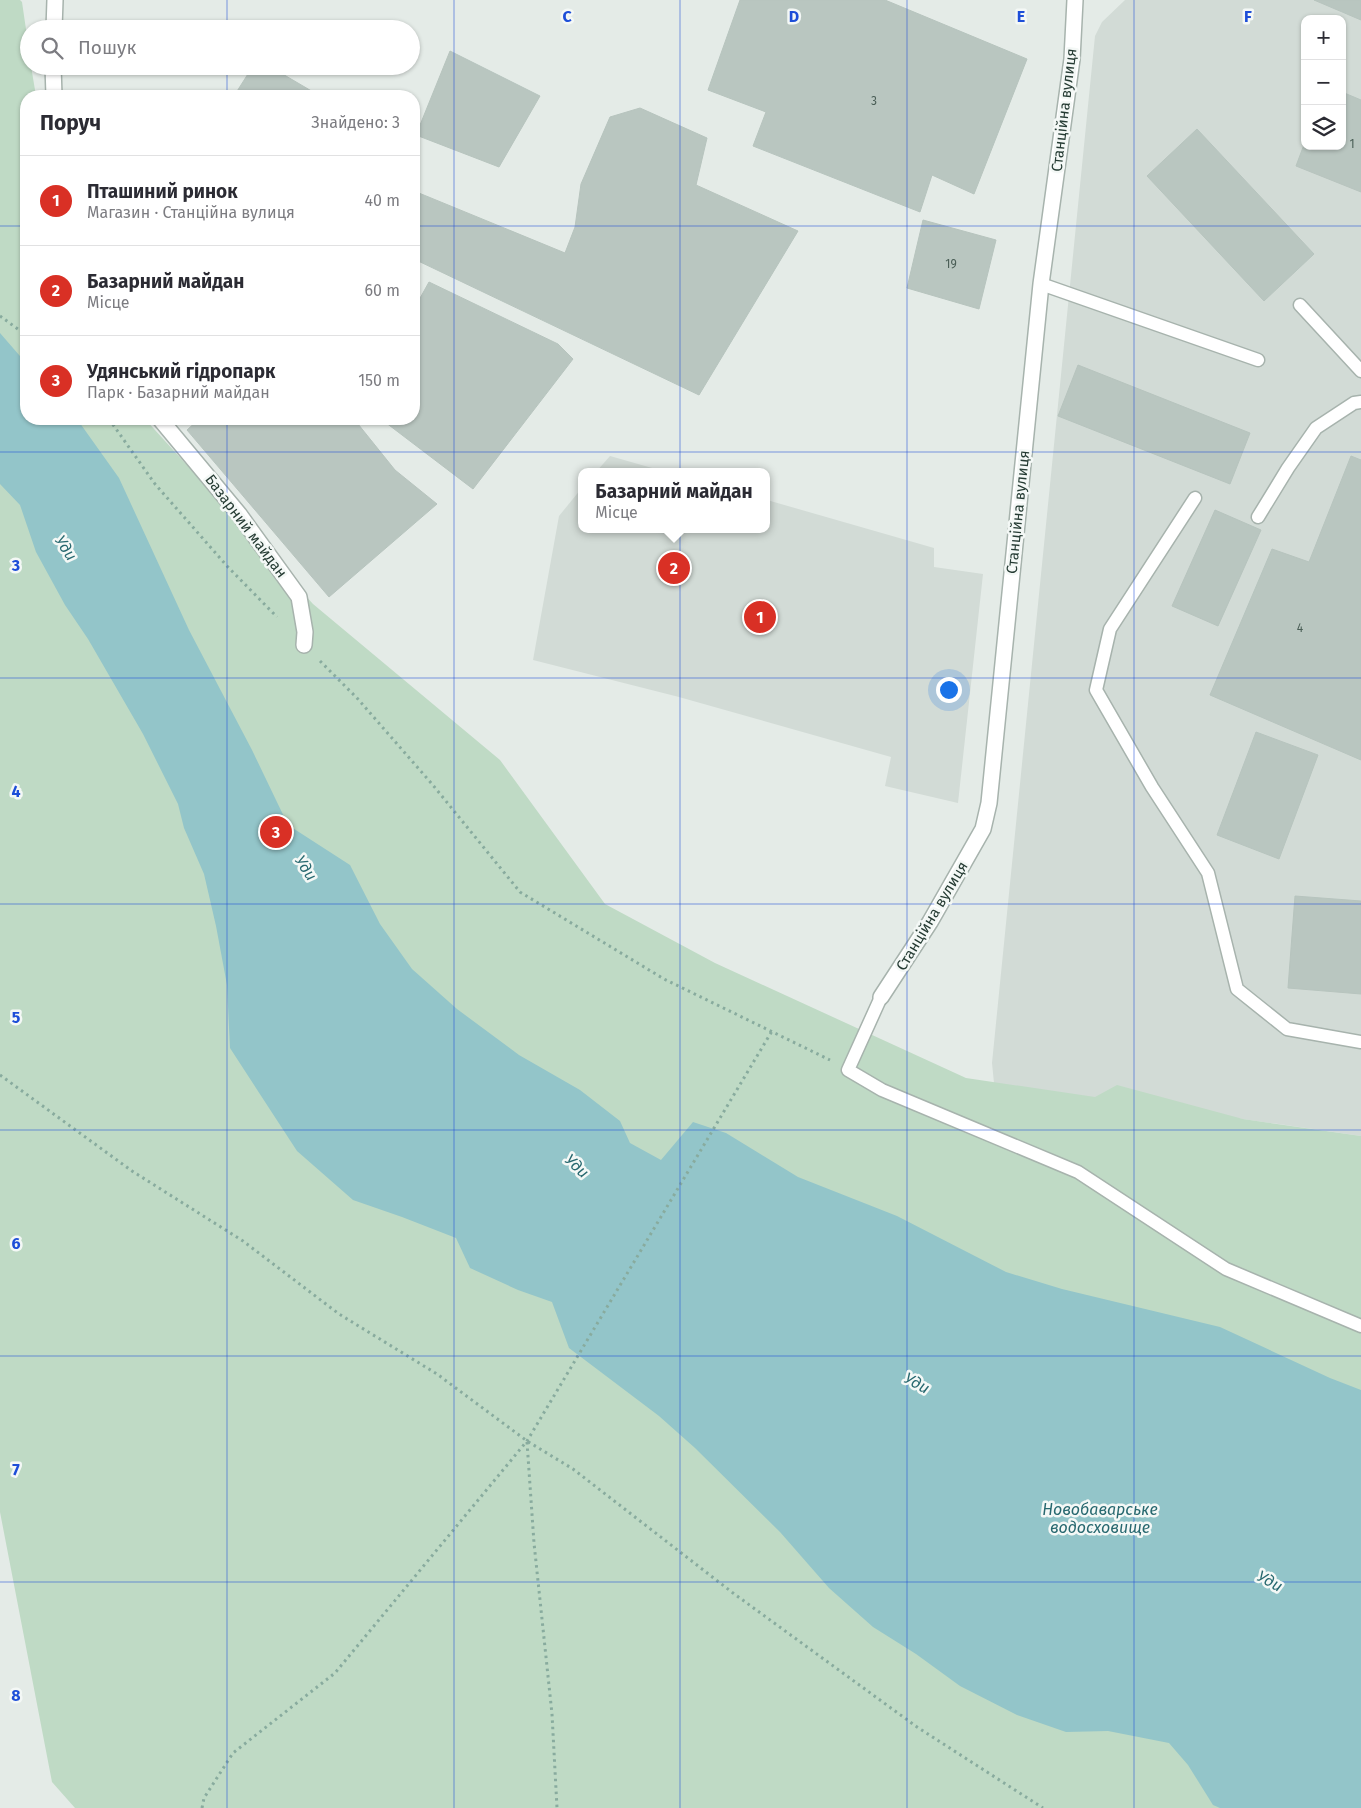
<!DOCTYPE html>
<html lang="uk">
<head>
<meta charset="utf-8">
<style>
  body { margin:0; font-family:"Fira Sans",sans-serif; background:#f2f2f3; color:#2b2b33 }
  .controls { position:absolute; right:15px; top:15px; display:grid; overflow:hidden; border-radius:10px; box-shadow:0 1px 4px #0004 }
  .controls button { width:45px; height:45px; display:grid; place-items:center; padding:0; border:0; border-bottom:1px solid #e1e1e2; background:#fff; color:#2b2b33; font:25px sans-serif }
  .you { position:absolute; left:948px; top:689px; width:18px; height:18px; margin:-12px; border:4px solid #fff; border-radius:50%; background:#1a73e8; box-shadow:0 0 0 8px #1a73e833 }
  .badge { display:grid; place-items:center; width:32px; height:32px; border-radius:50%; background:#d93025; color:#fff; font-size:16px; font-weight:700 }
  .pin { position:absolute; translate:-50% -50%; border:2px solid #fff; box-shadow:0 1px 5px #0006 }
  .popup { position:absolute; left:578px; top:468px; width:192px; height:65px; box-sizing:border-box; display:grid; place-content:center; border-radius:10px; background:#fff; filter:drop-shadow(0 1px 4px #0005); font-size:16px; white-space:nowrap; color:#7c7c81 }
  .popup b { font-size:19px; color:#2b2b33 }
  .popup::after { content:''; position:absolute; left:50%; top:100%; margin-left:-10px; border:10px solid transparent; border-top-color:#fff }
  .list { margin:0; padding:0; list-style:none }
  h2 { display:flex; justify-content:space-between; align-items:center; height:65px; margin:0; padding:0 20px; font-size:21px }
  h2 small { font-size:16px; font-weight:400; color:#7c7c81 }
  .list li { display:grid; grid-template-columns:32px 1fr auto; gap:15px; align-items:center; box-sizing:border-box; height:90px; padding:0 20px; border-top:1px solid #e1e1e2 }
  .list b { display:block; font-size:19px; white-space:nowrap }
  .list p { margin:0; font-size:16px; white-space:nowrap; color:#7c7c81 }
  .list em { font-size:16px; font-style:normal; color:#7c7c81 }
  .icon { flex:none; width:28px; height:28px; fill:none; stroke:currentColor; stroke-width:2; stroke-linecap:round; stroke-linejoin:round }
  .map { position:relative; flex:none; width:1361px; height:1808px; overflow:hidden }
  .search { position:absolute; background:#fff; box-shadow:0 1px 4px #0004; left:20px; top:20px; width:400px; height:55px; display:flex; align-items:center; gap:12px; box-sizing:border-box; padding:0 18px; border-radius:28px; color:#7c7c81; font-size:19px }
  .panel { position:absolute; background:#fff; box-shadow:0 1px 4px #0004; left:20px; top:90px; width:400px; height:335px; border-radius:20px }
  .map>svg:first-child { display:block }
  .built { fill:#d2dbd6; fill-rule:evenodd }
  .green { fill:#bfdac5 }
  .water { fill:#93c5c9 }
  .building { fill:#b9c6c0; stroke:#b7c4be }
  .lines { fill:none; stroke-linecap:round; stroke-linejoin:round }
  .service-casing { stroke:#a7b3ad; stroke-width:15 }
  .minor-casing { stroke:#a7b3ad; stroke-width:18 }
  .path { stroke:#88ab9e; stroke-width:3; stroke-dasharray:2.5 4; stroke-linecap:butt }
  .service { stroke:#fff; stroke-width:12 }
  .minor { stroke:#fff; stroke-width:15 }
  .grid { fill:none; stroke:#1d4ed8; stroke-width:1; stroke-opacity:0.55 }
  .labels { text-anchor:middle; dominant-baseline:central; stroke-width:5; stroke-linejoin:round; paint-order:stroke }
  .number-label { font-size:12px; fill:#4a5e56 }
  .street-label { font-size:15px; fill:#253b33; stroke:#f4f8f6 }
  .water-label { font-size:16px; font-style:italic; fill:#27686f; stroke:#f4f8f6 }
  .grid-label { font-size:16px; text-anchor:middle; font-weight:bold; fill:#1d4ed8; stroke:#f4f8f6; stroke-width:5; stroke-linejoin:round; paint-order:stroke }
</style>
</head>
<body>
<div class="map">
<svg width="1361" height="1808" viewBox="0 0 1361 1808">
  <rect width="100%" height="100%" fill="#e4ebe7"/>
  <path class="built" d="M1125,0h236v1136l-367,-53 -2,-20 103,-1027 7,-14zM1305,19h37v127h-37z
    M610,456l56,16h-70z
    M581,489l1,40h184l1,-29 167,48v19l49,7 -25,229 -73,-17 6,-29 -212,-60 -146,-37 26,-144z"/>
  <path class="green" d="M0,0h20l2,2 7,48v16h2l5,30h-10v323h119l168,185 187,156 105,144 110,59 251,115 129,19 22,-12 126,34 118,17v672h-1286l-23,-26 -52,-270z"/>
  <path class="water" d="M0,333l26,30v56h51l42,59 70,152 63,120 36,75 62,40 30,59 32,45 45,40 62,46 61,35 40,31 10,22 31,17 32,-38 33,11 72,44 99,39 109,56 56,17 158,38 110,51 31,12v418h-141l-7,-3 -25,-40 -19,-22 -61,-12 -42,1 -49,-17 -57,-29 -44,-32 -43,-27 -44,-39 -49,-56 -85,-84 -36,-32 -90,-68 -17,-46 -34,-12 -48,-22 -14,-30 -54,-21 -49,-17 -56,-49 -67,-103 -3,-63 -11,-59 -12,-52 -20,-46 -6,-24 -35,-70 -55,-95 -23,-34 -29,-53 -16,-47 -20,-21z"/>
  <path class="building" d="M740,0h145l142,59 -53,135 -42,-19 -12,37 -167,-66 13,-34 -58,-22z
    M1314,0h47v20z
    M450,51l90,45 -41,71 -83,-32z
    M253,66h16l51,30h-86z
    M1342,92l19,8v92l-65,-26 9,-24v4h37z
    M640,108l67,30 -11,47 102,46 -99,164 -285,-136v-68l151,62 10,-26 6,-43 29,-67z
    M1197,129l117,125 -50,47 -117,-125z
    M923,220l73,20 -17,69 -72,-21z
    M429,282l129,62 15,15 -100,130 -92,-70h33v-110z
    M1078,365l172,68 -20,51 -172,-68z
    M199,419h155l41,51 42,34 -108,93 -142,-167z
    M1351,456l10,4v300l-151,-65 62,-146 37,13z
    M1215,510l46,20 -43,96 -46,-20z
    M1256,732l62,23 -39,104 -62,-24z
    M1295,896l66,5v93l-73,-6z"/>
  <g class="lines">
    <defs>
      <path id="service" d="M1041,284l217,76
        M1300,305l61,66
        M1195,498l-85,131 -14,61 56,97 56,86 29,116 50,40 74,13
        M1258,517l30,-49 28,-40 38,-25 7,-1
        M881,997l-33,73 34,20 196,82 148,97 135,57"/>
      <path id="minor" d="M54,29l1,-29
        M53,66l1,30
        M160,419l79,95 60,83 6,35 -1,13
        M881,997l49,-75 53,-93 6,-26 52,-519 31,-225 3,-59"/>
    </defs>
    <use href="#service" class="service-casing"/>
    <use href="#minor" class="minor-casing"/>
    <path class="path" d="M0,316l26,19
      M109,419l46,65 72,82 50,51
      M320,661l37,37 75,86 88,108 144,87 166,81
      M0,1075l132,96 111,70 96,73 98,60 90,67 46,28 160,124 184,134 126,81
      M527,1442l7,101 18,171 5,94
      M202,1808l2,-10 29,-45 102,-80 192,-232 245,-410"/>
    <use href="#service" class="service"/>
    <use href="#minor" class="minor"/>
  </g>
  <path class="grid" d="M227,0v29M454,0v1808M680,0v1808M907,0v1808M1134,0v1808M227,66v30M0,226h26M414,226h947M227,419v1389M0,452h1361M0,678h1361M0,904h1361M0,1130h1361M0,1356h1361M0,1582h1361"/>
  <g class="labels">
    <g class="number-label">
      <text x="874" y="101">3</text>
      <text x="1352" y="144">1</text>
      <text x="951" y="264">19</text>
      <text x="1300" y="628">4</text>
    </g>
    <g class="street-label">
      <text transform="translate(1064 110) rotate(-83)">Станційна вулиця</text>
      <text transform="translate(1018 512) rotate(-84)">Станційна вулиця</text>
      <text transform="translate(246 526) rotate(53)">Базарний майдан</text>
      <text transform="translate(932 916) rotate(-59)">Станційна вулиця</text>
    </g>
    <g class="water-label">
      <text transform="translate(66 548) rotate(57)">Уди</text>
      <text transform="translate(306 868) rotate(57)">Уди</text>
      <text transform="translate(577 1166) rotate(43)">Уди</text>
      <text transform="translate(917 1383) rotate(29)">Уди</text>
      <text x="1100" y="1509">Новобаварське<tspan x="1100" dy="18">водосховище</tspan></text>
      <text transform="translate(1270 1581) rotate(29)">Уди</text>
    </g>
  </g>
  <g class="grid-label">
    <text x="567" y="22">C</text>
    <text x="794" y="22">D</text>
    <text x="1021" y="22">E</text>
    <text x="1248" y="22">F</text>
    <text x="16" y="571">3</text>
    <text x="16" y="797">4</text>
    <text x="16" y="1023">5</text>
    <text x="16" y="1249">6</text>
    <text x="16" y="1475">7</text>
    <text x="16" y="1701">8</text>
  </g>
</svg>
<div class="controls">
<button>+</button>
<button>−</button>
<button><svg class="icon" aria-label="layers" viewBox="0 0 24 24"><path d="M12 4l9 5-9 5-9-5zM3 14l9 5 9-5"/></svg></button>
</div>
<div class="you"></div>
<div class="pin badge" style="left:760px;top:617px">1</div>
<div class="pin badge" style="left:674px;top:568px">2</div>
<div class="popup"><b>Базарний майдан</b>Місце</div>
<div class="pin badge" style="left:276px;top:832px">3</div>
<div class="search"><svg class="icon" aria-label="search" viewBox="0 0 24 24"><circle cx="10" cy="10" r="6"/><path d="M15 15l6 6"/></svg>Пошук</div>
<section class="panel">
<h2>Поруч<small>Знайдено: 3</small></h2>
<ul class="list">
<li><span class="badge">1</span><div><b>Пташиний ринок</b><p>Магазин · Станційна вулиця</p></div><em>40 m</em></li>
<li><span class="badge">2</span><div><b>Базарний майдан</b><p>Місце</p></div><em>60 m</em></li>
<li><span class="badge">3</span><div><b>Удянський гідропарк</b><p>Парк · Базарний майдан</p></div><em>150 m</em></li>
</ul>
</section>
</div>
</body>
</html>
